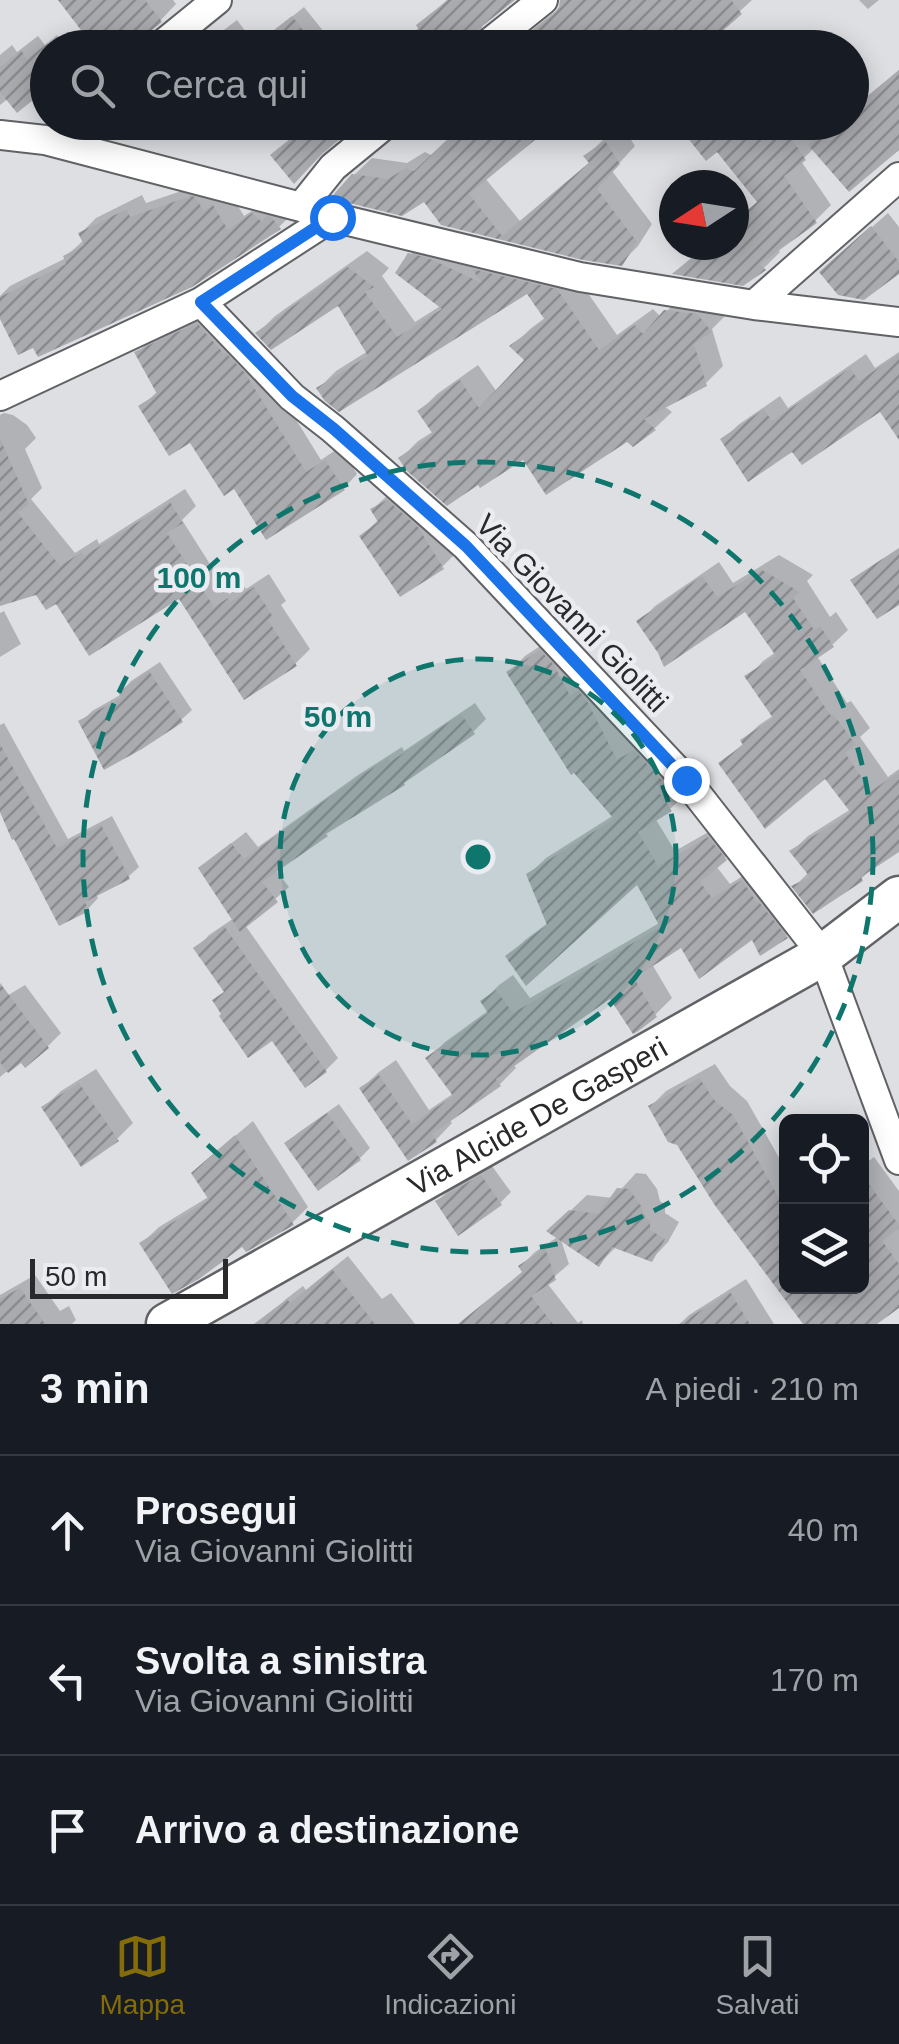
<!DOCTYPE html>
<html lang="it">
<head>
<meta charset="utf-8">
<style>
  body { margin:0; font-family:Helvetica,sans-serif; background:#242831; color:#f1f3f6 }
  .controls { position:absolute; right:30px; bottom:30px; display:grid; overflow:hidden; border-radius:15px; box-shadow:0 5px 25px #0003 }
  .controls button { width:90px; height:90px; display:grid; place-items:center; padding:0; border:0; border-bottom:2px solid #363941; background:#171b24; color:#f1f3f6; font:50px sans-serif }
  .compass { position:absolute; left:659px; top:170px; width:90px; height:90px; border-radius:50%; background:#171b24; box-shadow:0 5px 25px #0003; rotate:258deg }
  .scale { position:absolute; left:30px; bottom:25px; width:198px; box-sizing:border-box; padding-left:10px; border:5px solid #29292b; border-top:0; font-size:28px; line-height:35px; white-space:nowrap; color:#29292b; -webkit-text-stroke:8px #ebecf1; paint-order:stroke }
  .stop { position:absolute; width:30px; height:30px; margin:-22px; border:8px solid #1a73e8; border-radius:50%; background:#fff }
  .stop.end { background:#1a73e8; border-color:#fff; box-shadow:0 2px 10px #0008 }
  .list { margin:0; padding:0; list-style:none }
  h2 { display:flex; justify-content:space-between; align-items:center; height:130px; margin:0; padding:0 40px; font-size:42px }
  h2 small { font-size:32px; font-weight:400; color:#9ea1a6 }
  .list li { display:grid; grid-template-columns:65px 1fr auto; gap:30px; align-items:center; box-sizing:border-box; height:150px; padding:0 40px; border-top:2px solid #363941 }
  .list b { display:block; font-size:38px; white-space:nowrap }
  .list p { margin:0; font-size:32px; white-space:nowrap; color:#9ea1a6 }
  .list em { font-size:32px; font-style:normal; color:#9ea1a6 }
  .icon { flex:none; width:55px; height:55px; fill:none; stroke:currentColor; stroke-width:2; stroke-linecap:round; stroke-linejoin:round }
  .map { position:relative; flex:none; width:899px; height:1324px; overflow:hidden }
  .search { position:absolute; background:#171b24; box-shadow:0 5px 25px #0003; left:30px; right:30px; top:30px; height:110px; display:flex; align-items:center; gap:25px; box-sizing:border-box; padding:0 35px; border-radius:55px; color:#9ea1a6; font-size:38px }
  .sheet { height:580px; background:#171b24 }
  nav { display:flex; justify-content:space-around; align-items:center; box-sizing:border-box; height:140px; border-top:2px solid #363941; background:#171b24; font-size:28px; color:#9ea1a6 }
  nav a { display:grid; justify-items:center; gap:5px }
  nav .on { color:#846c08 }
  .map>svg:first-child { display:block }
  .shadow { fill:#0003 }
  .building { fill:url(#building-hatch) }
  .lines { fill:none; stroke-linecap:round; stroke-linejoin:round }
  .minor-casing { stroke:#616265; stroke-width:32 }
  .secondary-casing { stroke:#616265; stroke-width:45 }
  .minor { stroke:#fff; stroke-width:28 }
  .secondary { stroke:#fff; stroke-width:40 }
  .route { stroke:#1a73e8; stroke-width:12 }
  .ring { fill:none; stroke:#0f766e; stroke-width:5; stroke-dasharray:18 12 }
  .labels { text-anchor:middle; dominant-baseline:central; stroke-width:9; stroke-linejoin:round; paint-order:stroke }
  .street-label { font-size:30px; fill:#29292b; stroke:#ebecf1 }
  .centre { fill:#0f766e; stroke:#ebecf1; stroke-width:5 }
  .ring-label { font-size:30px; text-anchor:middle; font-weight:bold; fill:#0f766e; stroke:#ebecf1; stroke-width:9; stroke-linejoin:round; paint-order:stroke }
</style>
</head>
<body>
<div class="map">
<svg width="899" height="1324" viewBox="0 0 899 1324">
  <defs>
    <pattern id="building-hatch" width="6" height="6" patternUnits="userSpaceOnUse" patternTransform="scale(2.5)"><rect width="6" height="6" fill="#aaabaf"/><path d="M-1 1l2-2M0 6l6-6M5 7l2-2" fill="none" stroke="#8a8b8f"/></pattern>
  </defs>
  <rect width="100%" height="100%" fill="#dedfe3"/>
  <path class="shadow" d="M65,0h108l3,4 -36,38z
    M447,0h64l-28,22 -2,10 5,11 7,5h-99l26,-21 -1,-2z
    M563,0h189l-52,48h-191l52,-41z
    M859,0h20l-11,9z
    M304,7l28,35 -5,6h-36l-3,-28z
    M237,20l21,28h-58z
    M57,35l9,13h-18l-15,49 -24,1 -9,7v-50l12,-10 5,7 21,-16 7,9z
    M899,70v77l-85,1 -13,13 30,44 -16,16 -38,27 3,4 -16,16 -57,-23h27v-23l25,-21 -41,-53 -33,-26h123l10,16 34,-16v-13z
    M454,122h99l-68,56 35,43 71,-60 -5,-5 17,-16 19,-14 13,20 -23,25 40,53 -14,22 -17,17 -179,-40 -17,-24 -71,-24 18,-17 35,5 18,-11 8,4 27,-26z
    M208,182l21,9 15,25 25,-16 25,12 -15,15 -279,86v-17l10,-10 56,-28v-2l18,-16 -3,-7 15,-15 46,-23 4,8z
    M888,213l11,14v44l-61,-14z
    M428,237l146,36 43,62 36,-26 8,8 23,-23 44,19 -16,16 11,37 -18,18 -41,22 8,6 -17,16 -22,15 -5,-4 -105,18 -122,1 17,-17 16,-10 -14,-20 17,-17 41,-29 19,27 30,-32 -14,-14 17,-17 16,-12 -18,-26 -209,97 17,-17 32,-20 -29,-49 -81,31 17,-17 92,-65 22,17 -7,8 33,46 27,-17 -32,-50z
    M212,310l46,48 63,102 19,-13 17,27 -14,15 -108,-3 -44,-46 -49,-34 16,-15 -21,-38 15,-14z
    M899,352v62l-19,-6 -87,40 -70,-8 15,-15 42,-29 8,12 78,-54 9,14z
    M4,413l9,2 14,10 9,13 -11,11 17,39 -11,11 44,54 22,-14 2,5 86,-55 11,17 -14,14 47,74 14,-9 3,4 23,-15 17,27 -5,4 29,44 -15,15 -116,-68 -122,4 -20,-8 -37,12v-189z
    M390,493l69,57 -17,17 -80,-31 17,-17 -6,-10z
    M779,555l34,20 -6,6 23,36 6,-5 12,18 -16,15 -15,11 30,47 4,-2 19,27 -10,9 28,40 11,-8v82l-25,15 -13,13 -66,7 14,-14 -17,-21 16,-15 43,-27 -26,-34 -104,-12 24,-21 -2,-2 16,-15 15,-10 -26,-38 15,-16 13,-9 -30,-44 -106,14 15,-16 64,-44 14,21z
    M4,611l17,33 -21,13v-44z
    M557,635l46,49 31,62 17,-11 36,58 -17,16 -15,9 20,33 51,-29 15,20 -25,24 14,18 29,-18 43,54 -16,16h-33l-71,8 -30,20 20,34 -17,17 -44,-20 -98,69 3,4 -17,17 -50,34 3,4 -16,17 -27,18 -47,-70 17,-16 17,-12 33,50 25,-17 -25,-35 16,-16 44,-32 -6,-9 16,-16 14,-10 17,23 131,-76 -23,-41 -130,75 17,-16 24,-18 -20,-48 17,-16 68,-43 -105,-143 16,-16z
    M160,662l32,48 -11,10 -100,2 11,-11 30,-17 -1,-2 10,-11z
    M475,703l11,16 -13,13 -141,95 -57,42 14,18 -44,38 93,133 -13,13 -52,-33 -49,-24 -9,-13 11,-11 -29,-42 12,-13 25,-17 -19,-62 31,-24 12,15 100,-72 44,-28 2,4z
    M4,723l64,116 44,-23 27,51 -11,10 -32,17 2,4 -10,11 -88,-103v-81z
    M25,985l36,48 -13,13 -27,14 -21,17v-77z
    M715,1064l15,22 17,15 39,69v116h76v-120l12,-9 25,34v113l-27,20h-66l-155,-218 15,-15z
    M96,1069l37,54 -16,16 -73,-32 17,-16z
    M339,1104l31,44 -11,11 -71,-15 10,-11z
    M253,1121l55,86 -16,16 -49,20h-101l17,-16 51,-31v-39z
    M492,1166l19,26 -11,11 -62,-2 11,-11z
    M636,1173l10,1 11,15 3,12 5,4v8l14,9 -11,20 -16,17 -35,-13 -18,18 -39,-27 9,27 -22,19 31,40 4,-3 1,4h-121l62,-53 -3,-5 14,-14 24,-16 7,-21 21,-20 26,3z
    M348,1256l34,43 9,-6 24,31h-136l-8,-10 15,-15 17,-13 3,4z
    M35,1275l25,36 9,-5 7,14 -4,4h-72v-29z
    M746,1279l28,45h-94l9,-9z"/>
  <path class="building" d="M58,0h87l17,22 -15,12 -10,14h-29l-12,-16 -9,6z
    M448,0h67l-43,34 -6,14h-71l24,-18 -3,-5z
    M560,0h171l11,14 -39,34h-191l42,-34 5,-7z
    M292,16l25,32h-29l-14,-18z
    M48,43v75l-15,-18 -16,13 -17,-21v-25l21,-17 6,9z
    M899,70v80l-50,42 -41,-47 28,-23h16v-13z
    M311,122h49l-38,32 -28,30 -24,-29z
    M466,122h91l-88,72 33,42 87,-73 -6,-7 22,-15 15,23 -23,25 40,53 -15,24 -39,-6 -142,-35 -17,-23 -22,14 -69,-17 1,-5 18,-20 36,5 18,-11 8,3z
    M675,122h105l26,38 -22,16 33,47 -57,41 6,6 -23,16 -71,-12 35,-29h27v-23l23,-20 -40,-50 -11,9z
    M191,196l4,1 9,14 9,-6 15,25 24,-17 10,9 4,-6 5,1 10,12 -89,58 -154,70 -5,-9 -15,7 -18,-36v-22l66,-33 -3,-8 21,-11 -6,-12 49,-24 3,8z
    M871,226l28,36v12l-35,26 -26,-5 -19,-23z
    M408,253l20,5 54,25 -10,-14 85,20 42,61 36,-25 8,9 21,-24 33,4 15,18 -18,12 13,42 -63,33 12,11 -23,17 -6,-5 -81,53 -23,-35 -43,28 -2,-3 -31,21 -40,-35 -9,-13 35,-24 -16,-23 43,-31 19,28 45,-48 -15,-14 36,-26 -18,-26 -188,118 -14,-11 -9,-13 52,-32 -30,-50 -67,44 -16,-17 93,-66 26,20 -9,5 32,45 45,-28 -47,-36z
    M197,323l27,31 2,-1 19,20 61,99 19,-12 20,30 -79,50 -32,-51 -10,7 -34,-53 -21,13 -31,-50 19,-12 -23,-42z
    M899,354v86l-19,-28 -78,53 -10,-13 -44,30 -28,-43 44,-30 8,12 78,-53 9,13z
    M0,439l29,65 -11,9 42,53 22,-14 2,4 86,-54 13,21 -16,10 47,74 14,-9 2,4 24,-15 19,30 -5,3 29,46 -53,34 -65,-101 -90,57 -33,-52 -10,6 -10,-15 -36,11z
    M387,500l31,27 26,42 -44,28 -41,-61 19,-14 -8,-13z
    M899,548v57l-22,14 -27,-39z
    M762,570l38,22 -7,6 21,32 6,-4 14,21 -34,23 31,46 3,-1 22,30 -11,8 26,38 28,-19v80l-38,25 2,4 -50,33 -22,-28 19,-9 -21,-26 62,-38 -26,-34 -60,50 -47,-66 25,-18 -3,-5 33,-22 -29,-42 32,-20 -31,-44 -81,55 -6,-14 -22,-32 66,-45 15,21z
    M540,650l14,15 16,31 8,-6 9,11 30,59 17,-10 29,31 -8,6 17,24 -34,21 20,34 50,-29 19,23 -27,22 12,16 30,-18 15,23 2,-1 29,36 -28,18 -8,-16 -53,39 -18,-31 -47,30 23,39 -20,15 -4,2 -23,-35 -114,80 5,7 -69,48 5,8 -29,19 -49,-73 20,-13 33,49 41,-28 -28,-38 63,-45 -8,-12 16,-11 17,23 147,-86 -23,-42 -111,101 -21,-30 42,-31 -21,-51 88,-55 -40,-46 -3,2 -65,-103z
    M149,671l34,51 -41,27 -38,21 -26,-49 43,-23 -3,-6z
    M461,714l14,20 -71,49 1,2 -79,49 2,2 -66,46 16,20 -38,30 -42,-64 33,-25 13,16 98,-71 46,-30 2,4z
    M0,744l57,104 44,-23 29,54 -45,23 4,9 -30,15 -45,-87 -2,1 -12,-28z
    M224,926l103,146 -22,16 -33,-47 -24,17 -29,-42 2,-2 -9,-14 12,-8 -31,-44z
    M0,983l49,65 -24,20 -4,-5 -13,10 -8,-11z
    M699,1078l16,23 18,14 53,96v75h76v-111l37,50v4l-17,12 17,23v44l-22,16h-74l-89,-120 -37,-59 -9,-3 -20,-36z
    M79,1083l40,58 -38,26 -40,-60z
    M327,1113l34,47 -43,31 -34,-48z
    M235,1135l59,90 -48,27 -4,-5 -43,32 -27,15 -33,-51 70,-43 -18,-27z
    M481,1175l21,30 -44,31 -23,-35z
    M617,1188l12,1 12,17 4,11 5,4v9l15,9 -13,23 -40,-15 -13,20 -53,-36 23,-21 29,4z
    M545,1248l11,32 -25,16 22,28h-95l64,-52 -4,-6z
    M332,1269l43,55h-121l33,-25 3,4z
    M20,1288l25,36h-45v-25z
    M730,1292l20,32h-71z"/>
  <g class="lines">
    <defs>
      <path id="minor" d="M158,48l59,-48
        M483,48l60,-48
        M0,135l45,5 256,67 31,10 248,60 174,28 145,17
        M301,207l32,-40 55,-45
        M332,217l-131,85 91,95 41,32 133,117 220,234 137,175 76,205
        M754,305l145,-128
        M0,396l201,-94"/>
      <g id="secondary">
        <path id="s1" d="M167,1324l656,-369 76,-58"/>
      </g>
    </defs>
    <use href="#minor" class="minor-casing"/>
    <use href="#secondary" class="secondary-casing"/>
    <use href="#minor" class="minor"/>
    <use href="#secondary" class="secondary"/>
  </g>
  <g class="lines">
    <path class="route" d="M332,217l-131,85 91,94 42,33 132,117 220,234"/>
  </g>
  <circle cx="478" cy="857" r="198" fill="#0f766e" fill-opacity=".12"/>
  <g class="ring">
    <circle cx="478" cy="857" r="198"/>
    <circle cx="478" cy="857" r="395"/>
  </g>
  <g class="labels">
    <g class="street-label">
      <text transform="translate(572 613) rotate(46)">Via Giovanni Giolitti</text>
      <text stroke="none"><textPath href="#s1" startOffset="425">Via Alcide De Gasperi</textPath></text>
    </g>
  </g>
  <circle cx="478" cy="857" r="15" class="centre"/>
  <g class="ring-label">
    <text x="199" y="588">100 m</text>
    <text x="338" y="727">50 m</text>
  </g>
</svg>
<div class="controls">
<button><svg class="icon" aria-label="locate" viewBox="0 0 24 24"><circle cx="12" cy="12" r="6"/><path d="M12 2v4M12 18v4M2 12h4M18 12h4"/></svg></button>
<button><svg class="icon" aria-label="layers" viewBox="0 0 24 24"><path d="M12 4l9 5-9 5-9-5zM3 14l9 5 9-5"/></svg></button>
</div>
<svg class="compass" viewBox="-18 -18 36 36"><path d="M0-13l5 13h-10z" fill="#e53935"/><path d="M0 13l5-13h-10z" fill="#9ea1a6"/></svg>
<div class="scale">50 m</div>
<div class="stop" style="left:332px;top:217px"></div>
<div class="stop end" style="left:686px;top:780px"></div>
<div class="search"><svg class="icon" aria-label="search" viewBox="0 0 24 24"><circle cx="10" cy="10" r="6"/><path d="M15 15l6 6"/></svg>Cerca qui</div>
</div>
<section class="sheet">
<h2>3 min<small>A piedi · 210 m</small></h2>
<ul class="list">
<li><svg class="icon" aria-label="ahead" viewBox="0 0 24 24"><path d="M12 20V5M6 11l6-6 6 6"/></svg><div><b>Prosegui</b><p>Via Giovanni Giolitti</p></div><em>40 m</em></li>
<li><svg class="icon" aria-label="left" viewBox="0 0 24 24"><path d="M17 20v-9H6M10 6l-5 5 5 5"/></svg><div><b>Svolta a sinistra</b><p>Via Giovanni Giolitti</p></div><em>170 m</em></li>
<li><svg class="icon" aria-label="arrive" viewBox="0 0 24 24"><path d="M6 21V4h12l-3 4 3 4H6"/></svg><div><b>Arrivo a destinazione</b></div></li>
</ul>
</section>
<nav>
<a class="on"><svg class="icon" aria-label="map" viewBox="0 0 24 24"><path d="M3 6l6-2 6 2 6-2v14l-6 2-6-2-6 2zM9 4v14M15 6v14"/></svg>Mappa</a>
<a><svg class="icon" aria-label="directions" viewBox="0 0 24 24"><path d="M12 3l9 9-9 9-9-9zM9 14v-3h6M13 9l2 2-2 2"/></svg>Indicazioni</a>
<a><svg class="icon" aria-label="saved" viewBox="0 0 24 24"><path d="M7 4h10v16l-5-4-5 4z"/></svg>Salvati</a>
</nav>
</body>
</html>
